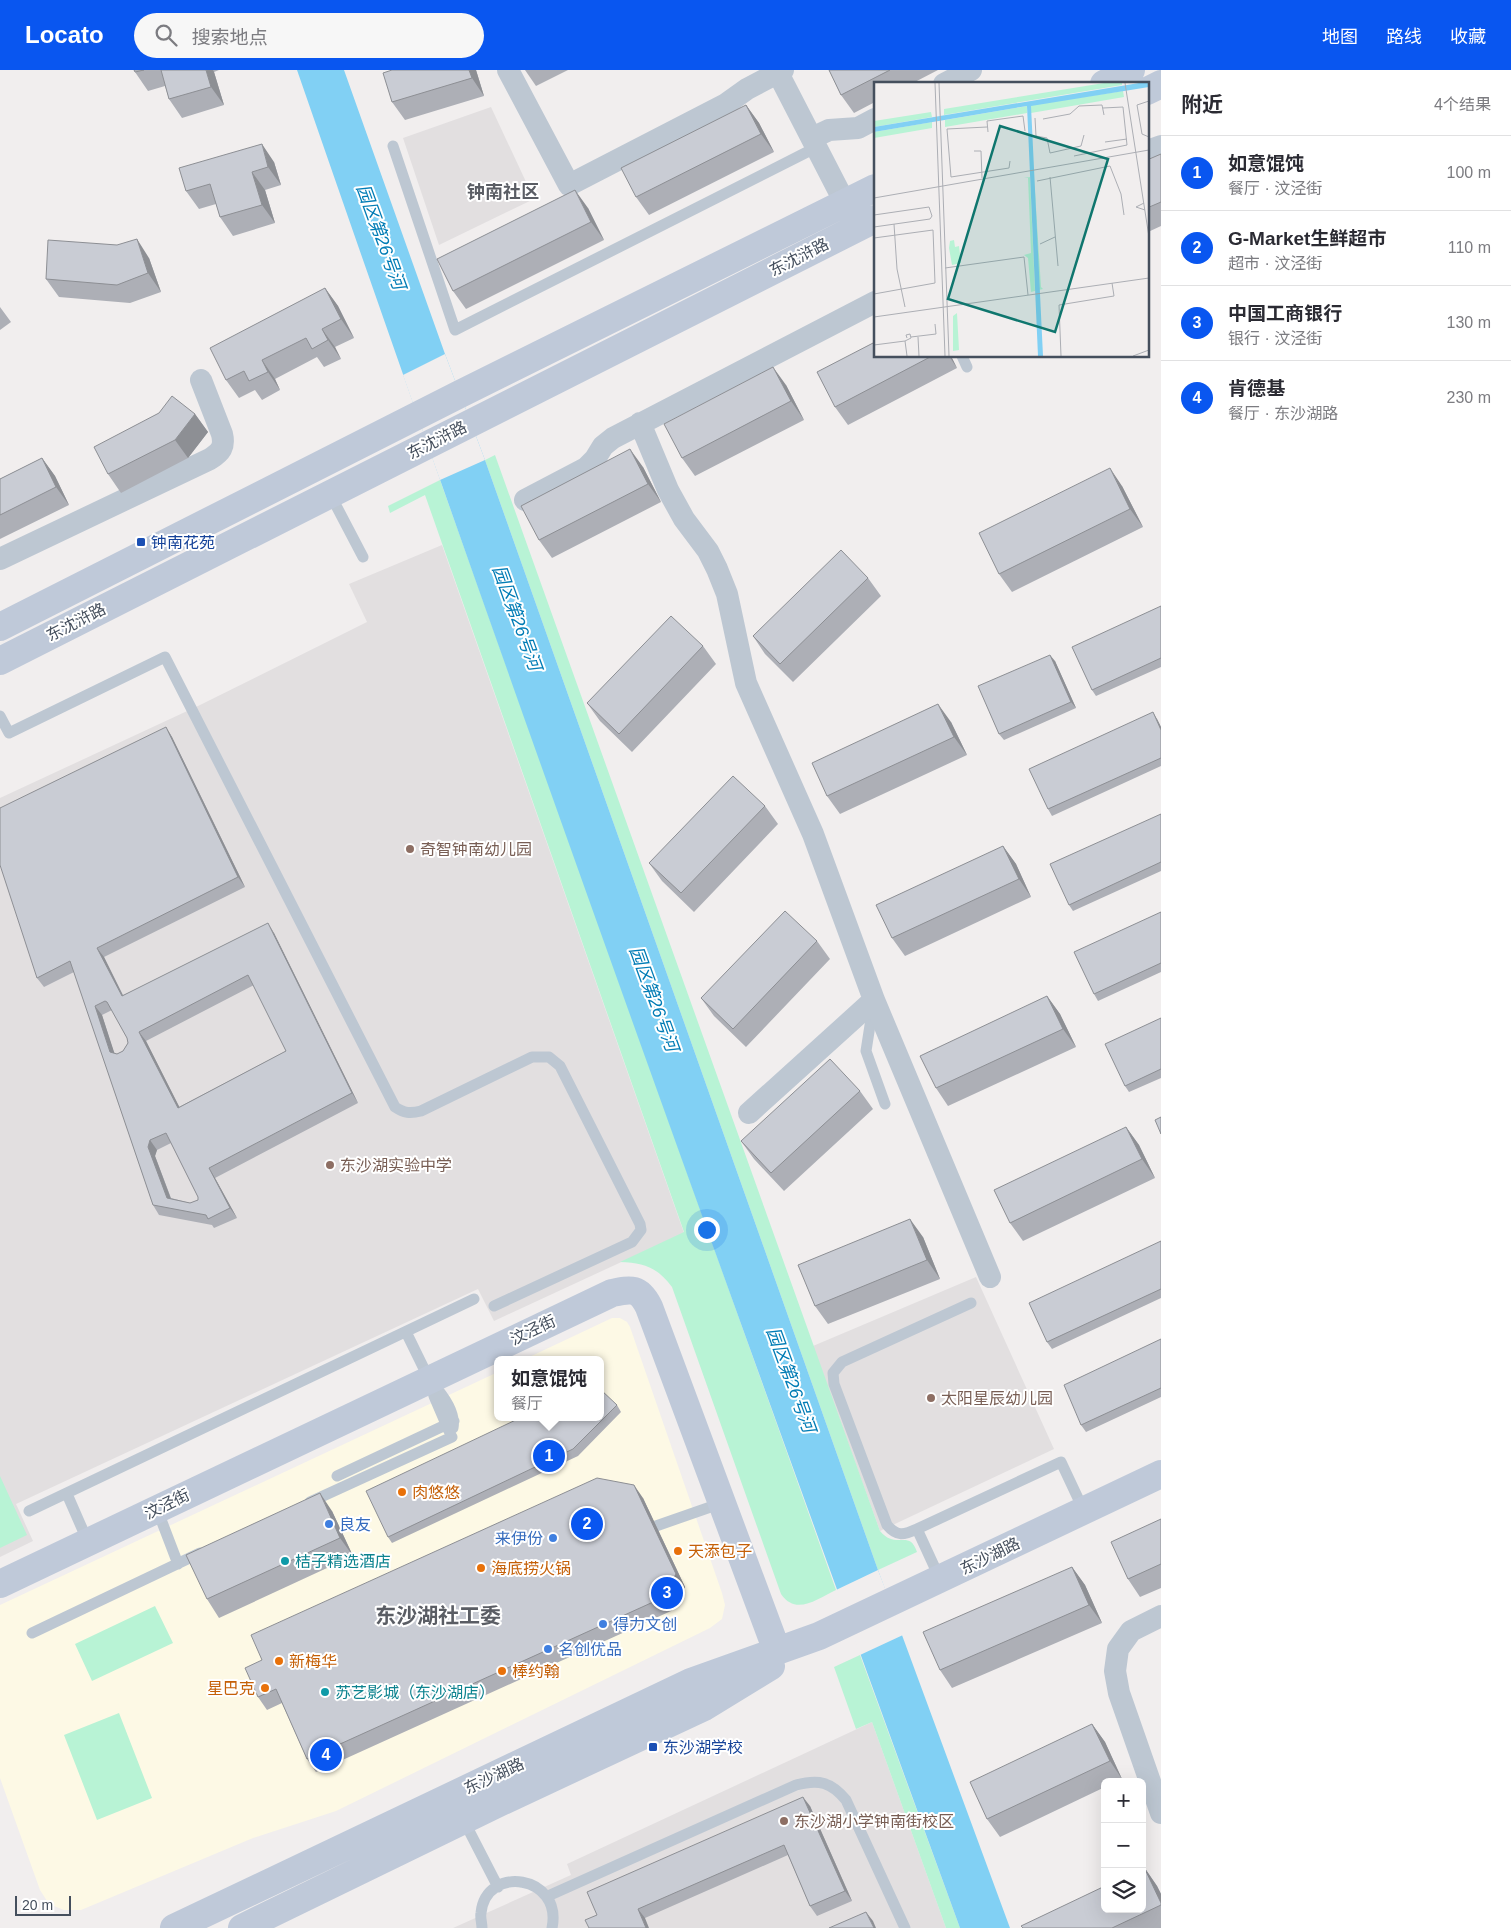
<!DOCTYPE html>
<html lang="zh">
<head>
<meta charset="utf-8">
<style>
  body { margin:0; font-family:Helvetica,"Noto Sans SC",sans-serif; background:#f7f7f7; color:#2b2b33 }
  .controls { position:absolute; right:15px; bottom:15px; display:grid; overflow:hidden; border-radius:8px; box-shadow:0 5px 20px #0002 }
  .controls button { width:45px; height:45px; display:grid; place-items:center; padding:0; border:0; border-bottom:1px solid #e1e1e2; background:#fff; color:#2b2b33; font:25px sans-serif }
  .scale { position:absolute; left:15px; bottom:12px; width:56px; box-sizing:border-box; padding-left:5px; border:2px solid #454f5d; border-top:0; font-size:14px; line-height:18px; white-space:nowrap; color:#454f5d; -webkit-text-stroke:4px #fff; paint-order:stroke }
  .you { position:absolute; left:706px; top:1159px; width:18px; height:18px; margin:-12px; border:4px solid #fff; border-radius:50%; background:#1a73e8; box-shadow:0 0 0 8px #1a73e833 }
  .badge { display:grid; place-items:center; width:32px; height:32px; border-radius:50%; background:#0956f0; color:#fff; font-size:16px; font-weight:700 }
  .pin { position:absolute; translate:-50% -50%; border:2px solid #fff; box-shadow:0 1px 5px #0006 }
  .popup { position:absolute; left:494px; top:1286px; width:110px; height:65px; box-sizing:border-box; display:grid; place-content:center; border-radius:8px; background:#fff; filter:drop-shadow(0 1px 4px #0005); font-size:16px; white-space:nowrap; color:#7c7c81 }
  .popup b { font-size:19px; color:#2b2b33 }
  .popup::after { content:''; position:absolute; left:50%; top:100%; margin-left:-10px; border:10px solid transparent; border-top-color:#fff }
  .list { margin:0; padding:0; list-style:none }
  h2 { display:flex; justify-content:space-between; align-items:center; height:65px; margin:0; padding:0 20px; font-size:21px }
  h2 small { font-size:16px; font-weight:400; color:#7c7c81 }
  .list li { display:grid; grid-template-columns:32px 1fr auto; gap:15px; align-items:center; box-sizing:border-box; height:75px; padding:0 20px; border-top:1px solid #e1e1e2 }
  .list b { display:block; font-size:19px; white-space:nowrap }
  .list p { margin:0; font-size:16px; white-space:nowrap; color:#7c7c81 }
  .list em { font-size:16px; font-style:normal; color:#7c7c81 }
  .icon { flex:none; width:28px; height:28px; fill:none; stroke:currentColor; stroke-width:2; stroke-linecap:round; stroke-linejoin:round }
  .map { position:relative; flex:none; width:1161px; height:1858px; overflow:hidden }
  header { display:flex; align-items:center; gap:30px; box-sizing:border-box; height:70px; padding:0 25px; background:#0956f0; color:#fff }
  header strong { font-size:24px }
  nav { display:flex; gap:28px; margin-inline-start:auto; font-size:18px }
  .search { width:350px; height:45px; background:#f7f7f7; display:flex; align-items:center; gap:12px; box-sizing:border-box; padding:0 18px; border-radius:28px; color:#7c7c81; font-size:19px }
  main { display:flex }
  aside { flex:1; background:#fff }
  .map>svg:first-child { display:block }
  .commercial { fill:#fdf9e5 }
  .education { fill:#e2dfe0 }
  .green { fill:#b8f3d5 }
  .water { fill:#81d0f4 }
  .pier { fill:#f1eeee }
  .lines { fill:none; stroke-linecap:round; stroke-linejoin:round }
  .lane { stroke:#bdc7d2; stroke-width:11 }
  .street { stroke:#bdc7d2; stroke-width:22 }
  .secondary { stroke:#bfc9d9; stroke-width:28 }
  .wall { fill:#adafb6; fill-rule:evenodd }
  .shaded-wall { fill:#8d8f94 }
  .building { fill:#c9ccd4; stroke:#8d8f94; fill-rule:evenodd }
  .transit-dot { fill:#1a4fb4; stroke:#fff; stroke-width:2 }
  .education-dot { fill:#8d6e63; stroke:#fff; stroke-width:2 }
  .food-dot { fill:#e8710a; stroke:#fff; stroke-width:2 }
  .shop-dot { fill:#3f7fe0; stroke:#fff; stroke-width:2 }
  .culture-dot { fill:#0f9aa8; stroke:#fff; stroke-width:2 }
  .labels { text-anchor:middle; dominant-baseline:central; stroke-width:4; stroke-linejoin:round; paint-order:stroke }
  .street-label { font-size:16px; fill:#454f5d; stroke:#fff }
  .transit-label { font-size:16px; fill:#164399; stroke:#fff; text-anchor:start }
  .education-label { font-size:16px; fill:#785e54; stroke:#fff; text-anchor:start }
  .food-label { font-size:16px; fill:#c56008; stroke:#fff; text-anchor:start }
  .shop-label { font-size:16px; fill:#366cbe; stroke:#fff; text-anchor:start }
  .culture-label { font-size:16px; fill:#0d838f; stroke:#fff; text-anchor:start }
  .neighbourhood-label { font-size:18px; font-weight:bold; fill:#5a5d64; stroke:#fff }
  .water-label { font-size:18px; font-style:italic; fill:#007cb5; stroke:#fff }
  .district-label { font-size:21px; font-weight:bold; fill:#5a5d64; stroke:#fff }
  .inset-road { fill:none; stroke:#acaeb4; stroke-width:1 }
  .view { fill:#0f766e; fill-opacity:0.15; stroke:#0f766e; stroke-width:2.5 }
  .inset-edge { fill:none; stroke:#454f5d; stroke-width:2.5 }
</style>
</head>
<body>
<header>
<strong>Locato</strong>
<div class="search"><svg class="icon" aria-label="search" viewBox="0 0 24 24"><circle cx="10" cy="10" r="6"/><path d="M15 15l6 6"/></svg>搜索地点</div>
<nav><a>地图</a><a>路线</a><a>收藏</a></nav>
</header>
<main>
<div class="map">
<svg width="1161" height="1858" viewBox="0 0 1161 1858">
  <rect width="100%" height="100%" fill="#f1eeee"/>
  <path class="commercial" d="M612,1248h8l7,4 3,5 92,266 3,12 -3,14 -12,9 -374,183 -83,27 -172,72h-17l-15,-6 -9,-14 -40,-112v-173l498,-233v45h102v-57h-77z"/>
  <path class="education" d="M491,37l43,92 -95,46 -36,-107z
    M442,475l242,688 -190,88 -16,-32 -462,215 17,37 -33,16v-759l198,-92 169,-84 -18,-38z
    M976,1207l78,172 -174,82 -67,-185z
    M872,1652l74,206h-493l118,-53 -4,-11z"/>
  <path class="green" d="M495,385l385,1076c17,20 29,-3 37,21l-39,18 -393,-1110z
    M440,410l396,1110c-19,9 -40,26 -55,4l-109,-307c-15,-20 -28,-24 -52,-25l64,-30 -259,-737 -35,18 -2,-7z
    M0,1406l27,59 -27,13z
    M155,1536l18,37 -81,38 -17,-37z
    M860,1585l100,273h-14l-74,-206 -16,7 -22,-62z
    M119,1643l33,85 -55,22 -33,-85z"/>
  <path class="water" d="M297,0h47l101,284 40,106 393,1110 132,358h-50c-225,-618 -448,-1237 -663,-1858z"/>
  <path class="pier" d="M445,284l40,106 -45,20 -37,-105z
    M878,1500l25,65 -43,20 -24,-65z"/>
  <g class="lines">
    <path class="lane" d="M393,76l62,184 362,-183
      M962,286l5,11
      M330,424l33,63
      M0,646l9,17 156,-76 230,450c9,6 15,7 26,4l111,-54h17l11,9 80,158 1,6 -9,12 -138,64
      M873,936l-7,45 19,53
      M406,1262l23,47 5,17 15,35
      M432,1313c11,12 24,29 21,45
      M337,1406l117,-55
      M67,1424l21,48
      M310,1432l142,-65
      M157,1439l21,55
      M29,1441l445,-212
      M656,1456l66,-23
      M917,1459l144,-67 23,49
      M940,1509l-23,-50c-13,6 -20,8 -30,-4l-53,-141 -1,-11 9,-11 129,-59
      M32,1563l168,-80
      M464,1751l34,66
      M548,1826l248,-111c23,-6 35,-3 50,15l59,128
      M482,1858c0,-5 -2,-11 -1,-15 5,-49 82,-38 71,15"/>
    <path class="street" d="M508,0l61,115 157,-81 21,-15 36,-19
      M778,3l67,130
      M944,14l27,-14
      M812,68l17,-8 29,-2 17,-9
      M1147,81l14,-5
      M640,353l28,67 16,29 24,32 9,18 10,25 19,89 67,151 61,166 116,277
      M525,430l61,-32 9,-9 8,-13 10,-8 262,-136
      M0,489l210,-100c11,-7 15,-12 12,-25l-21,-54
      M749,1043l125,-113
      M1161,1546l-30,15 -13,18 -3,22 4,22 42,120"/>
    <path class="secondary" d="M1104,14l27,-14
      M1147,21l14,-7
      M0,557l460,-233 415,-206
      M0,591l875,-442
      M0,1514l612,-291c19,-4 27,-6 37,14l128,344
      M174,1858l517,-246 128,-46 342,-162
      M242,1858l259,-126 203,-95 67,-41"/>
  </g>
  <path class="wall" d="M134,0h85l-5,2 10,33 -42,13 -13,-19 -4,-13 -17,5 -13,-19z
    M392,0h84l8,26 -79,24 -13,-18z
    M525,0h43l-32,16z
    M829,0h109l-27,14h-36v18l-21,11 -13,-18z
    M746,35l13,18 15,29 -125,63 -13,-18z
    M1161,84v72l-13,6 -1,-72z
    M274,92l7,23 -16,5 10,33 -42,13 -13,-19 -4,-13 -17,5 -13,-18z
    M588,138l16,32 -138,69 -13,-18z
    M149,188l12,34 -31,11 -71,-6 -13,-18z
    M325,218l13,18 16,32 -19,9 6,12 -17,8 -7,-10 -42,22 5,11 -18,10 -7,-10 -16,8 -13,-18z
    M0,237l11,15 -11,8z
    M875,286h76l6,12 -109,57 -13,-18z
    M786,315l18,35 -109,56 -13,-18z
    M195,344l13,18 -20,26 -67,35 -13,-19z
    M42,388l13,18 14,29 -69,34v-60z
    M643,397l18,35 -109,56 -13,-18z
    M1122,416l21,41 -131,65 -13,-18z
    M868,508l13,18 -88,86 -28,-28 -12,-18z
    M1161,536v61l-65,29 -4,-6z
    M703,576l13,18 -84,88 -32,-31 -13,-18z
    M1055,591l21,47 -72,32 -5,-6z
    M1157,649l4,8v39l-109,50 -4,-7z
    M951,652l16,33 -127,59 -13,-18z
    M166,657l6,10 73,150 -141,70 19,38 151,-62 84,170 -143,75 22,40 -23,10 -2,-3 -53,-10 -6,-10 -79,-233 -30,15 -7,-9zM254,915l32,66 -107,56 -33,-66zM112,940l15,28 1,5 -5,8 -6,3 -3,-1 -12,-38zM171,1073l27,54v3l-8,3 -19,-5 -16,-42 2,-6z
    M765,736l13,18 -84,88 -32,-31 -13,-18z
    M1161,744v57l-88,40 -4,-6z
    M1003,776l13,18 15,33 -126,59 -13,-18z
    M1161,842v60l-63,29 -4,-7z
    M817,871l13,18 -84,88 -32,-31 -13,-18z
    M1047,926l13,18 16,33 -128,59 -12,-18z
    M1161,948v60l-32,14 -4,-6z
    M860,1021l13,18 -89,82 -30,-32 -13,-18z
    M1126,1057l13,18 16,33 -132,63 -13,-18z
    M923,1167l17,42 -112,45 -13,-18z
    M1161,1171v57l-109,51 -5,-7z
    M1161,1269v58l-75,35 -5,-7z
    M617,1335l4,7 -43,44 -186,87 -4,-6z
    M643,1428l42,89 -14,24 -355,161 -9,-13 -25,-56 -15,7 -9,-13z
    M332,1441l21,45 -134,62 -12,-19z
    M1161,1449v69l-21,9 -12,-18z
    M1072,1497l13,18 17,38 -150,65 -12,-18z
    M1092,1654l13,18 17,37 -6,3h-11v5l-105,50 -13,-18z
    M810,1736l42,95 -35,15 -7,-10 -22,-51 -143,63 -48,-3z
    M1144,1797l13,19 4,8v34h-138z"/>
  <path class="shaded-wall" d="M206,0h7l1,2 10,33 -13,-18z
    M469,0h7l8,26 -12,-18z
    M746,35l13,18 15,29 -13,-18z
    M262,74l12,18 7,23 -13,-18z
    M252,102l13,18 10,33 -13,-18z
    M575,120l13,18 16,32 -13,-18z
    M137,169l12,19 12,34 -13,-19z
    M325,218l13,18 16,32 -13,-19z
    M322,259l13,18 6,12 -13,-19z
    M949,286h2l6,12z
    M262,290l13,19 5,11 -12,-18z
    M773,297l13,18 18,35 -13,-19z
    M195,344l13,18 -20,26 -13,-18z
    M630,379l13,18 18,35 -13,-18z
    M42,388l13,18 14,29 -13,-18z
    M1110,398l12,18 21,41 -13,-18z
    M1050,585l5,6 21,47 -5,-6z
    M938,634l13,18 16,33 -13,-18z
    M1153,642l4,7 4,8v3z
    M166,657l6,10 73,150 -7,-10z
    M1003,776l13,18 15,33 -12,-18z
    M268,853l6,10 84,170 -6,-10z
    M97,878l7,9 24,49 -6,-10z
    M1047,926l13,18 16,33 -13,-18z
    M95,936l7,9 15,46 -7,-9z
    M139,962l7,9 39,77 -7,-10z
    M1126,1057l13,18 16,33 -13,-19z
    M150,1070l7,10 -2,6 19,51 -7,-9 -19,-51z
    M209,1098l6,10 22,40 -7,-10z
    M910,1149l13,18 17,42 -13,-19z
    M634,1415l9,13 42,89 -14,24 -9,-13z
    M320,1423l12,18 21,45 -13,-18z
    M1072,1497l13,18 17,38 -13,-18z
    M1092,1654l13,18 17,37 -12,-18z
    M803,1727l7,9 42,95 -7,-10z
    M1144,1797l13,19 4,8v9z
    M638,1839l7,9 4,10h-3z
    M866,1842l7,9 3,7h-2z"/>
  <path class="building" d="M134,0h10l-9,2z
    M161,0h45l5,17 -42,12z
    M392,0h77l3,8 -80,24 -9,-29z
    M829,0h61l-49,25z
    M746,35l15,29 -125,63 -15,-29z
    M262,74l6,23 -16,5 10,33 -42,12 -10,-33 -24,7 -7,-23z
    M1161,84v48l-14,6v-48z
    M575,120l16,32 -138,69 -16,-32z
    M137,169l11,34 -31,12 -71,-6 2,-39 69,5z
    M325,218l16,31 -19,10 6,11 -16,9 -6,-11 -44,22 6,12 -19,9 -5,-10 -18,9 -16,-32z
    M875,272v14h57l-97,51 -18,-35z
    M773,297l18,34 -109,57 -18,-34z
    M172,326l23,18 -20,26 -67,34 -14,-27 65,-34z
    M630,379l18,35 -109,56 -18,-34z
    M42,388l14,29 -56,28v-36z
    M1110,398l20,41 -131,65 -20,-41z
    M841,480l27,28 -88,86 -27,-28z
    M1161,536v52l-69,32 -20,-43z
    M671,546l32,30 -84,88 -32,-31z
    M1050,585l21,47 -72,32 -21,-48z
    M938,634l16,33 -127,59 -15,-33z
    M1153,642l8,18v28l-113,51 -19,-40z
    M166,657l72,150 -141,71 25,48 146,-73 84,170 -143,75 21,40 -22,11 -2,-4 -53,-10 -83,-244 -33,17 -37,-113v-57zM248,905l38,76 -108,57 -39,-76zM105,931l2,1 20,36 1,5 -5,8 -6,3 -7,-2 -15,-46zM166,1063l32,64v3l-8,3 -23,-5 -19,-51 2,-7z
    M733,706l32,30 -84,87 -32,-30z
    M1161,744v48l-92,43 -19,-41z
    M1003,776l16,33 -127,59 -16,-33z
    M785,841l32,30 -84,88 -32,-31z
    M1161,842v51l-67,31 -20,-42z
    M1047,926l16,33 -127,59 -16,-32z
    M1161,948v51l-36,17 -20,-42z
    M830,989l30,32 -89,82 -30,-32z
    M1161,1047v17l-6,-14z
    M1126,1057l16,32 -132,64 -16,-33z
    M910,1149l17,41 -112,46 -17,-41z
    M1161,1171v48l-114,53 -18,-39z
    M1161,1269v49l-80,37 -17,-40z
    M600,1319l17,16 -44,44 -185,88 -22,-46 156,-74h78z
    M597,1408l37,7 42,89 -14,24 -355,161 -31,-70 -18,8 -13,-29 17,-8 -11,-25z
    M320,1423l20,45 -133,61 -21,-44z
    M1161,1449v45l-33,15 -17,-37z
    M1072,1497l17,38 -149,65 -17,-38z
    M1092,1654l18,37 -123,58 -17,-37z
    M803,1727l42,94 -35,15 -26,-61 -146,64 8,19h-57l-4,-8 12,-5 -10,-23z
    M1144,1797l17,36v2l-49,23h-89l-2,-2 84,-40v23h37v-41z
    M866,1842l8,16h-45z"/>
  <g class="transit-dot">
    <rect x="136" y="467" width="10" height="10" rx="2.5"/>
    <rect x="648" y="1672" width="10" height="10" rx="2.5"/>
  </g>
  <g class="education-dot">
    <circle cx="410" cy="779" r="5"/>
    <circle cx="330" cy="1095" r="5"/>
    <circle cx="931" cy="1328" r="5"/>
    <circle cx="784" cy="1751" r="5"/>
  </g>
  <g class="food-dot">
    <circle cx="402" cy="1422" r="5"/>
    <circle cx="678" cy="1481" r="5"/>
    <circle cx="481" cy="1498" r="5"/>
    <circle cx="279" cy="1591" r="5"/>
    <circle cx="502" cy="1601" r="5"/>
    <circle cx="265" cy="1618" r="5"/>
  </g>
  <g class="shop-dot">
    <circle cx="329" cy="1454" r="5"/>
    <circle cx="553" cy="1468" r="5"/>
    <circle cx="603" cy="1554" r="5"/>
    <circle cx="548" cy="1579" r="5"/>
  </g>
  <g class="culture-dot">
    <circle cx="285" cy="1491" r="5"/>
    <circle cx="325" cy="1622" r="5"/>
  </g>
  <g class="labels">
    <g class="street-label">
      <text transform="translate(799 187) rotate(-27)">东沈浒路</text>
      <text transform="translate(437 370) rotate(-27)">东沈浒路</text>
      <text transform="translate(76 552) rotate(-27)">东沈浒路</text>
      <text transform="translate(533 1260) rotate(-25)">汶泾街</text>
      <text transform="translate(167 1434) rotate(-26)">汶泾街</text>
      <text transform="translate(990 1486) rotate(-26)">东沙湖路</text>
      <text transform="translate(494 1706) rotate(-25)">东沙湖路</text>
    </g>
    <g class="transit-label">
      <text x="151" y="472">钟南花苑</text>
      <text x="663" y="1677">东沙湖学校</text>
    </g>
    <g class="education-label">
      <text x="420" y="779">奇智钟南幼儿园</text>
      <text x="340" y="1095">东沙湖实验中学</text>
      <text x="941" y="1328">太阳星辰幼儿园</text>
      <text x="794" y="1751">东沙湖小学钟南街校区</text>
    </g>
    <g class="food-label">
      <text x="412" y="1422">肉悠悠</text>
      <text x="688" y="1481">天添包子</text>
      <text x="491" y="1498">海底捞火锅</text>
      <text x="289" y="1591">新梅华</text>
      <text x="512" y="1601">棒约翰</text>
      <text x="255" y="1618" text-anchor="end">星巴克</text>
    </g>
    <g class="shop-label">
      <text x="339" y="1454">良友</text>
      <text x="543" y="1468" text-anchor="end">来伊份</text>
      <text x="613" y="1554">得力文创</text>
      <text x="558" y="1579">名创优品</text>
    </g>
    <g class="culture-label">
      <text x="295" y="1491">桔子精选酒店</text>
      <text x="335" y="1622">苏艺影城（东沙湖店）</text>
    </g>
    <g class="neighbourhood-label">
      <text x="503" y="122">钟南社区</text>
    </g>
    <g class="water-label">
      <text transform="translate(381 167) rotate(70)">园区第26号河</text>
      <text transform="translate(517 548) rotate(70)">园区第26号河</text>
      <text transform="translate(654 929) rotate(70)">园区第26号河</text>
      <text transform="translate(791 1310) rotate(70)">园区第26号河</text>
    </g>
    <g class="district-label">
      <text x="438" y="1545">东沙湖社工委</text>
    </g>
  </g>
  <g transform="translate(874 12)">
    <rect width="275" height="275" fill="#f1eeee"/>
    <path d="M230,1h18v2l-178,30v-6zM249,9l1,6 -93,16v-8zM153,24v7l-82,14v-7zM57,30l1,5 -58,10v-6zM58,40v6l-58,10v-6zM160,94l7,111 2,2 -4,1zM156,95l5,114 -4,1 -3,-34 -4,-3 7,-2 -3,-75h-4zM80,158l1,7 4,-1 2,17 -9,2 -3,-17 1,-7zM83,231l2,37 -6,1v-35z" fill="#b8f3d5"/>
    <path d="M265,1h10v4l-118,19 12,250h-5l-11,-250 -153,26v-5z" fill="#81d0f4"/>
    <path class="inset-road" d="M61,1l10,273M65,1l10,273M251,1l24,154M275,19l-12,4 5,29 7,3M161,36l1,18 11,2 3,15 31,-7 3,-11M169,37l27,-5 9,-8 23,-1 2,10M113,45l-40,2 4,48 58,-9 1,-7M114,50l-1,-11 36,-5 2,15M231,60l22,-3M100,69h7l1,27M200,74l53,-11 -4,-38 -20,1M176,95l8,89M163,99l73,-15 11,28 3,21M0,116l275,-48M270,121l-8,4 9,3M0,133l55,-8 3,9 -2,3 -56,8M20,142l3,45 8,38M0,156l59,-8 2,53 -61,11M166,162l15,-7M71,186l79,-11 4,38M0,235l275,-39M37,255l25,-3 -1,-10M44,255l1,19M31,259l2,15M0,263l31,-4 6,-3 -1,-4 -4,1 1,3M187,274l-2,-51 55,-9 -2,-13M259,274l16,-6"/>
    <path class="view" d="M126,44l108,33 -53,173 -107,-33z"/>
    <rect width="275" height="275" class="inset-edge"/>
  </g>
</svg>
<div class="controls">
<button>+</button>
<button>−</button>
<button><svg class="icon" aria-label="layers" viewBox="0 0 24 24"><path d="M12 4l9 5-9 5-9-5zM3 14l9 5 9-5"/></svg></button>
</div>
<div class="scale">20 m</div>
<div class="you"></div>
<div class="pin badge" style="left:549px;top:1386px">1</div>
<div class="popup"><b>如意馄饨</b>餐厅</div>
<div class="pin badge" style="left:587px;top:1454px">2</div>
<div class="pin badge" style="left:667px;top:1523px">3</div>
<div class="pin badge" style="left:326px;top:1685px">4</div>
</div>
<aside>
<h2>附近<small>4个结果</small></h2>
<ul class="list">
<li><span class="badge">1</span><div><b>如意馄饨</b><p>餐厅 · 汶泾街</p></div><em>100 m</em></li>
<li><span class="badge">2</span><div><b>G-Market生鲜超市</b><p>超市 · 汶泾街</p></div><em>110 m</em></li>
<li><span class="badge">3</span><div><b>中国工商银行</b><p>银行 · 汶泾街</p></div><em>130 m</em></li>
<li><span class="badge">4</span><div><b>肯德基</b><p>餐厅 · 东沙湖路</p></div><em>230 m</em></li>
</ul>
</aside>
</main>
</body>
</html>
